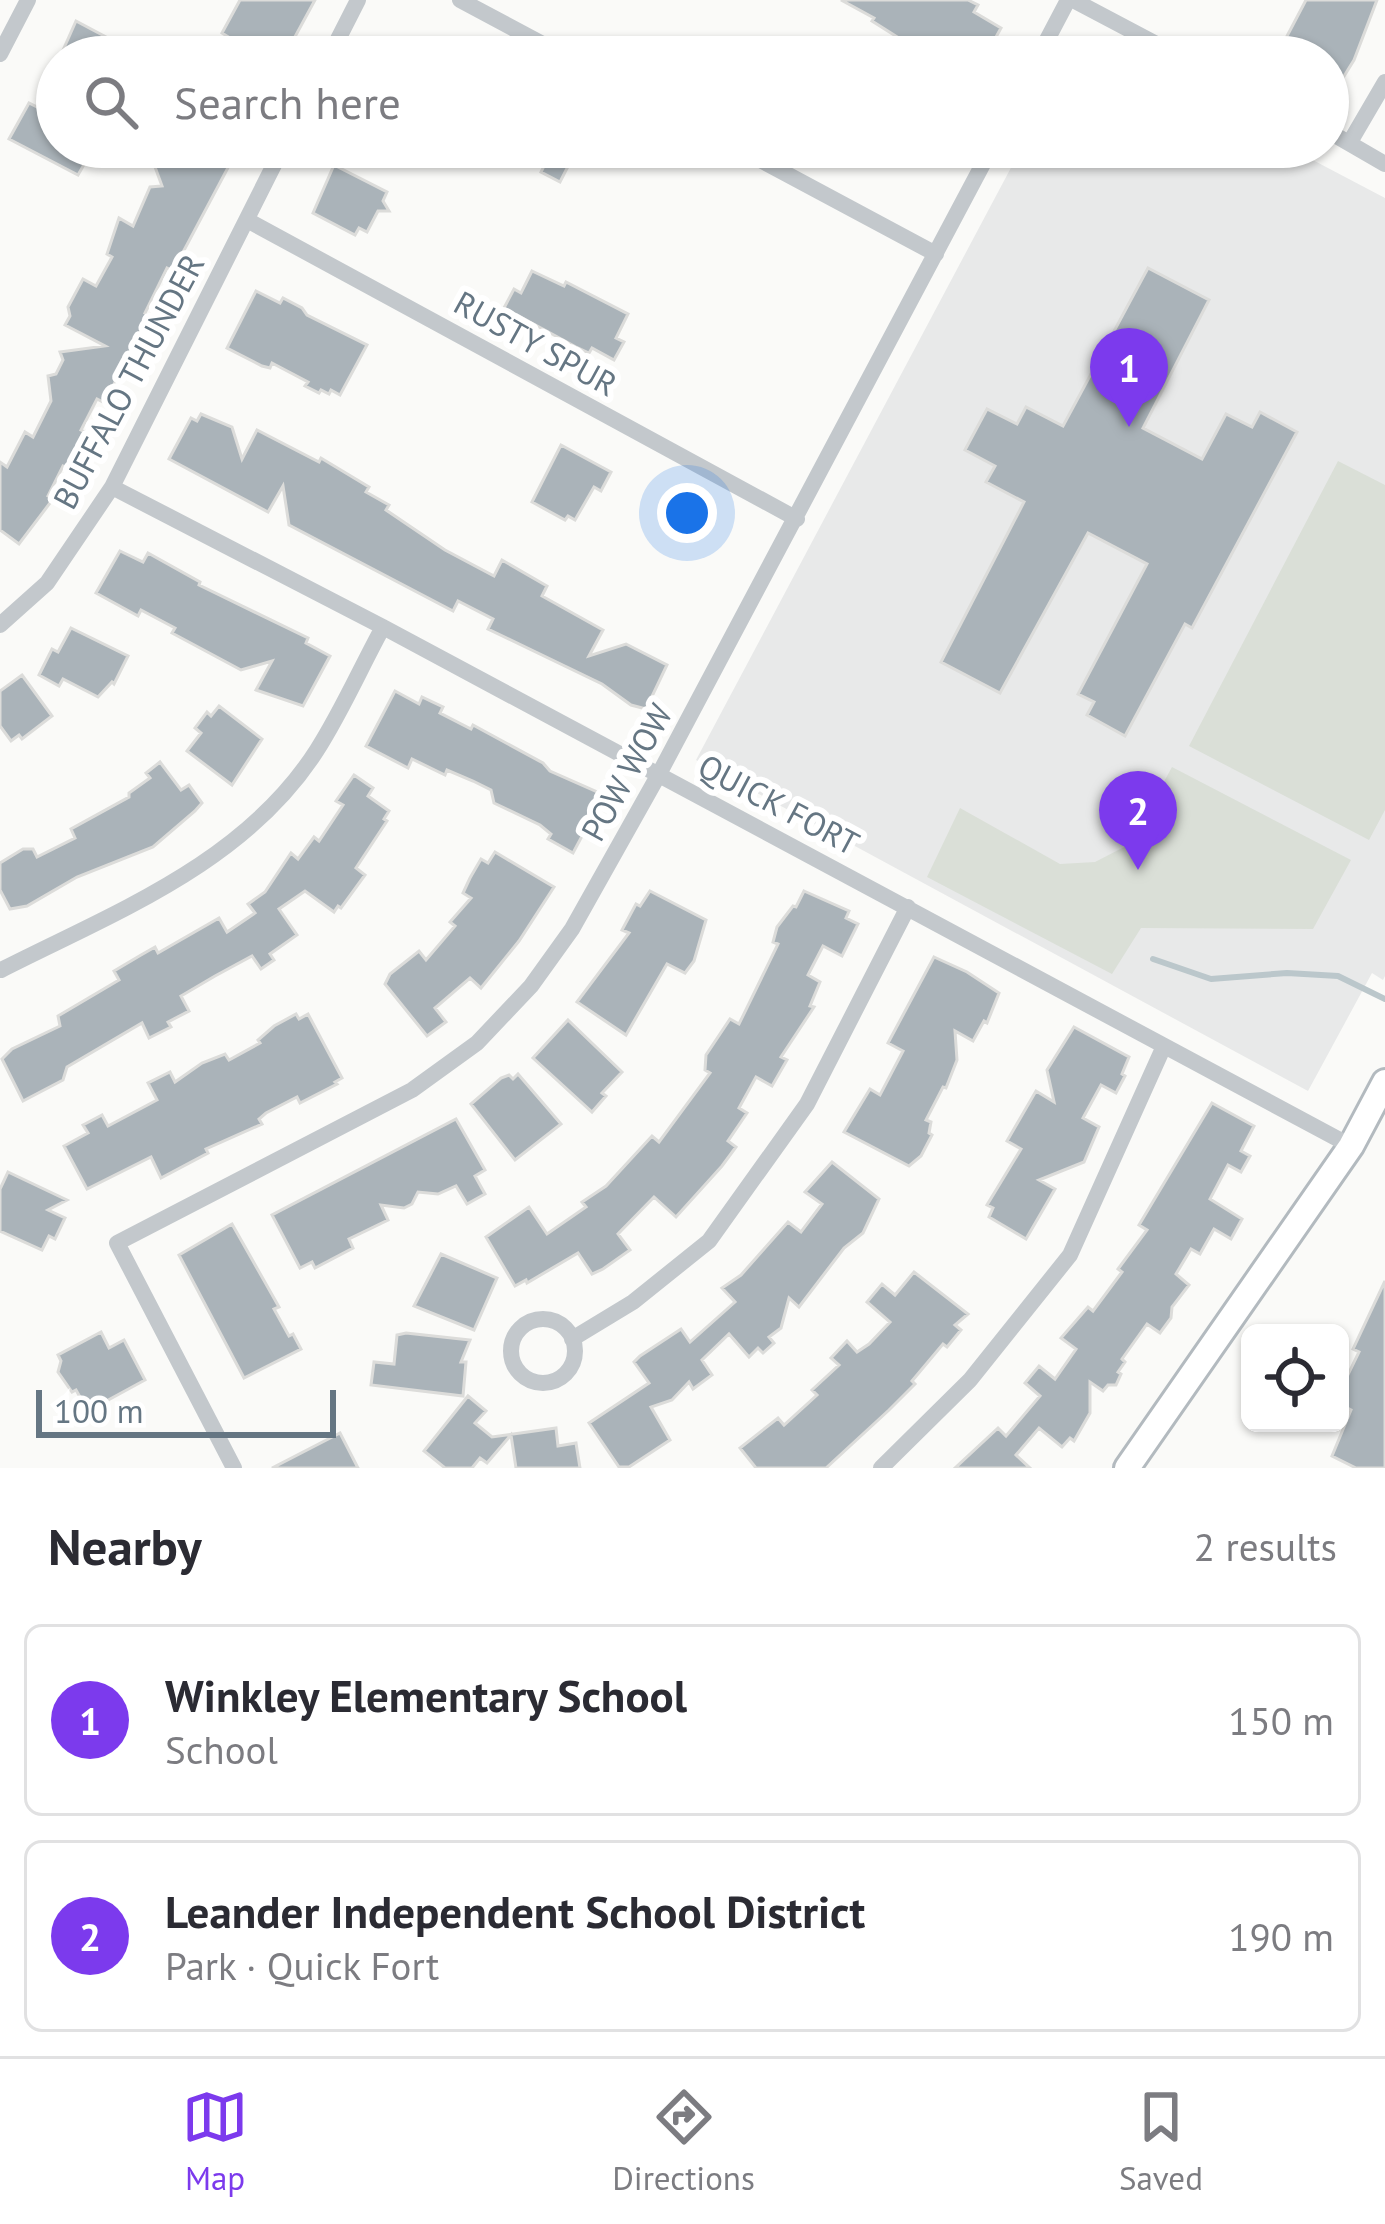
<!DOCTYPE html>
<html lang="en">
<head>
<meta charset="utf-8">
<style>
  body { margin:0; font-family:"PT Sans",sans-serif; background:#f7f7f7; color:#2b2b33 }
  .controls { position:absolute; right:36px; bottom:36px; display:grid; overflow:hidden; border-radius:18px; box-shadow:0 3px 9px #0004 }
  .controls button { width:108px; height:108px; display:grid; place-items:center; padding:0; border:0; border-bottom:3px solid #e1e1e2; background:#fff; color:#2b2b33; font:60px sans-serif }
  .scale { position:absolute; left:36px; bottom:30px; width:300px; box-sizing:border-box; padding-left:12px; border:6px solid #657683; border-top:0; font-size:33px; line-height:42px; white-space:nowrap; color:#657683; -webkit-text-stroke:9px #fff; paint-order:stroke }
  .you { position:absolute; left:687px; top:513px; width:42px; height:42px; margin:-30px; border:9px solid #fff; border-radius:50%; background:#1a73e8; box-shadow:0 0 0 18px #1a73e833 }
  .badge { display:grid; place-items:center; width:78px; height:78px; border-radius:50%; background:#7c3aed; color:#fff; font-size:39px; font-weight:700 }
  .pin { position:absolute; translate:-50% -99px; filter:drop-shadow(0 3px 6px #0008) }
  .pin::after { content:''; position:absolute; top:63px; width:42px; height:36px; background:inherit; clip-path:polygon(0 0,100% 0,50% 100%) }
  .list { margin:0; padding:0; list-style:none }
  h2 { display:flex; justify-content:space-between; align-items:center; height:156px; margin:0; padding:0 48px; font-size:51px }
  h2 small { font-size:39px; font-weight:400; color:#7c7c81 }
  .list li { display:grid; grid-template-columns:78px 1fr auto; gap:36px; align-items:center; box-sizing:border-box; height:192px; margin:0 24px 24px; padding:0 24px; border:3px solid #e1e1e2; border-radius:18px }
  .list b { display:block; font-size:45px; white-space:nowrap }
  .list p { margin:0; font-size:39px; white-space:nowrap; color:#7c7c81 }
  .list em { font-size:39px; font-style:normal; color:#7c7c81 }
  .icon { flex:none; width:66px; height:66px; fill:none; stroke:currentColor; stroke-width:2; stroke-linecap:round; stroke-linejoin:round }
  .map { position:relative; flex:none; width:1385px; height:1468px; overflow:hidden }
  .search { position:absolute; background:#fff; box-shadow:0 3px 9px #0004; left:36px; right:36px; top:36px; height:132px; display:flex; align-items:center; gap:30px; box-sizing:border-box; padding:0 42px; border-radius:66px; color:#7c7c81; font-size:45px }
  .sheet { height:588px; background:#fff }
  nav { display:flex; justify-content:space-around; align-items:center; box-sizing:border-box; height:168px; border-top:3px solid #e1e1e2; background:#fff; font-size:33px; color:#7c7c81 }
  nav a { display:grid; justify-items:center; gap:6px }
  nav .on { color:#7c3aed }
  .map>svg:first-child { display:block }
  .built { fill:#e8e9e9 }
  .green { fill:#dadfd7 }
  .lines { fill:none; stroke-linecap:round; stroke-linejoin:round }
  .stream { stroke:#bbc7cb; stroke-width:6 }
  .building { fill:#aab3b9; stroke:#dcdcda; stroke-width:3 }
  .secondary-casing { stroke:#b3babf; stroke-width:30 }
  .street { stroke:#c3c8cc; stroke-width:16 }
  .secondary { stroke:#fff; stroke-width:24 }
  .labels { text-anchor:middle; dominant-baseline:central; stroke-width:12; stroke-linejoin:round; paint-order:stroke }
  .street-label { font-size:33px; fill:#657683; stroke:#fff }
</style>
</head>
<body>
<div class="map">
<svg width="1385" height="1468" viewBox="0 0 1385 1468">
  <rect width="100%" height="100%" fill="#fafaf8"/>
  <path class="built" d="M1022,147h266l97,51v778l-2,4 -11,-7 -64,118 -612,-331z"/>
  <path class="green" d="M1338,461l47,24v325l-16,30 -180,-94z
    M1172,767l179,93 -38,69 -172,-1 -29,46 -185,-97 33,-69 100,56 35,-2 35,-18z"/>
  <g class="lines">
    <path class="stream" d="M1153,959l58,20 76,-6 51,3 47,23"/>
  </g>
  <path class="building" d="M240,0h75l-31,57h-65l11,-19 -8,-5z
    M841,0h127l10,5 -4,7 27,16 -16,29h-40l-21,-11 -2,5 -20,-11 -30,-19 2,-3z
    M1306,0h71l-23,60 -26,42v-45h-52z
    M76,21l32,17 37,19h-85z
    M57,88v59h37l-16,28 -69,-36 20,-36 16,8z
    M167,147h72l-66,124 -6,-3 -22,45 5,2 -40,77 -7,10 -6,-3 -16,31 4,2 -11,25 -7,11 -4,-2 -15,30 5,3 -34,45 -19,-14v-68l7,5 18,-35 8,5 18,-36 -3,-25 8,-2 7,-14 -3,-8 45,-6 -40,-21 5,-9 -2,-9 15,-28 13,7 16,-29 -5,-3 12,-36 14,8 17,-39 12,-1 -7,-19z
    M506,147h72l-18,35 -19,-10 3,-6z
    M334,165l53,27 -4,9 6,10h-11l-11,21 -8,-4 -4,7 -42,-22z
    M1148,268l61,32 -66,128 59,31 24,-45 26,13 8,-15 37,20 -105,196 -7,-4 -60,112 -38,-21 7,-13 -16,-8 69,-130 -59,-31 -88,160 -59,-31 83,-160 -38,-20 9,-16 -30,-16 22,-41 30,15 9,-17 37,19z
    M532,271l32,15 2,-4 62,32 -12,24 8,4 -10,18 -22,-12 -3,5 -13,-6 -72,-39 10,-19 7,4z
    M256,291l24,12 3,-5 19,10 5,7 60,30 -27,50 -9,-5 -2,4 -8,-4 -2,3 -14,-7 3,-4 -36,-19 -2,5 -8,-2 -35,-18z
    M201,414l31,13 10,32 15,-29 62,32 2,-4 48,29 -3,5 23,13 -3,5 59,40 49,26 8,-16 45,26 -5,10 61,34 -14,26 37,-12 41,21 -21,44 -15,-4 -29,-21 -114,-55 5,-10 -35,-18 -5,10 -164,-86 -6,-39 -15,26 -99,-53 22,-41 6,3z
    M561,445l50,27 -10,19 -7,-4 -19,33 -7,-4 -3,4 -33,-18z
    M120,551l23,11 5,-9 52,29 -1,3 109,53 -2,5 24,13 -27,50 -47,-16 16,-29 -31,9 -69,-37 3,-5 -34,-18 -3,6 -42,-23z
    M71,628l57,28 -14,28 -2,-2 -14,15 -35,-18 -4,7 -20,-11 13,-26 6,3z
    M22,675l30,41 -30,23 -3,-4 -8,6 -11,-15v-35z
    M395,691l24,13 3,-7 21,10 -3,6 31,16 2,-4 70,38 7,8 54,24 -31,58 -25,-14 3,-5 -11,-9 -46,-22 -3,-13 -18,-9 -26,-11 -2,5 -33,-16 -4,9 -42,-22z
    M219,706l43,33 -30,46 -45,-34 14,-18 -6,-5 12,-16 4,4z
    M160,762l21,28 8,-5 13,18 -7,8 -42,36 -76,30 -50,29 -17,3 -10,-19v-27l23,-14h10l4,8 38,-19 -4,-9 58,-32v-4l21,-15 -4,-5z
    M354,775l19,13 -5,8 21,15 -5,8 3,2 -31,47 9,7 -24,33 -3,-2 -4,6 -29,-21 -26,18 18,26 -27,19 4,6 -13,9 -9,-13 -37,20 -34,20 8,15 -21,11 3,5 -22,11 -7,-15 -75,44 -4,13 -40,21 -21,-42 10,-10 48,-23 -2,-10 61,-36 -5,-9 27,-16 14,-8 3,6 61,-35 8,14 28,-19 -7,-9 17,-12 26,-39 7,6 16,-22 5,4 24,-36 -7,-4z
    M495,852l59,35 -35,54 -38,47 -11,-10 -35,30 11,14 -19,14 -42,-52 5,-10 29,-23 7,9 29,-34 -5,-4 21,-24 -8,-5 7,-15 11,-19 7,4z
    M650,891l56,29 -12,41 -9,12 -18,-9 -41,71 -49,-33 52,-69 -7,-3 14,-26 4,2z
    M804,891l45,20 -3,7 12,6 -16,32 -19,-10 -15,29 12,7 -10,24 4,1 -33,50 6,3 -15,26 -16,-9 -17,31 8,5 -19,28 8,6 -14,19 -46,51 -22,-20 -36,37 12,16 -27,19 -11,5 -14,-21 -51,30 -1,-3 -11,6 -29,-49 43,-30 18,27 39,-27 -4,-5 24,-16 46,-50 7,6 51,-69 -5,-3 1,-15 24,-36 9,5 39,-80 -5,-2 4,-15 16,-21 3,1z
    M934,957l33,15 32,21 -12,30 -3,-2 -11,20 -18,-10 2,29 -11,28 -3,-1 -17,33 5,2 -2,11 3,2 -11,21 -12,10 -65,-34 26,-43 10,6 23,-44 -15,-8z
    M296,1014l3,5 9,-5 34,64 -7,4 2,2 -37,19 -3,-6 -31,16 -7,6 3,5 -56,25 2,4 -47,25 -10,-21 -64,32 -23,-43 24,-13 -5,-8 19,-10 6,11 49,-26 -9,-17 22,-11 5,10 27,-19 23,-9 4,6 31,-17 -2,-3 16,-14z
    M568,1020l54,52 -20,21 4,3 -14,16 -59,-54z
    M1074,1027l55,30 -7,17 3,2 -9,17 -15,-8 -18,33 16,9 -15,35 -45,18 16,9 -29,50 -37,-22 4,-9 -6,-3 34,-56 -14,-8 29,-50 18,11 -7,-32z
    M518,1074l43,50 -46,36 -44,-56 30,-26 8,-3 4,4z
    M1212,1103l42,23 -13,25 9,5 -9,16 -13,-7 -18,34 32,20 -11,20 -17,-10 -14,25 -9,-5 -15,25 13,11 -17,22 -1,11 -11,15 -13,-9 -25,35 3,3 -7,10 3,2 -5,11h-8l-5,6 -13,-9v31l-16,28 -4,-3 -8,9 -23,-19 -23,27 14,13h-75l43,-40 8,8 34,-40 -15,-13 14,-17 16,13 21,-30 -15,-11 27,-31 5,4 29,-39 -4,-3 29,-39 -8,-5z
    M456,1119l29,51 -10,6 10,18 -18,10 -11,-18 -18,8 -20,-2 -6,12 -8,4 -23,-3 7,15 -39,19 4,9 -38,20 -3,-6 -12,6 -28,-53z
    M832,1162l47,37 -16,34 -19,15 -45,59 -10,-9 -8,30 -12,9 5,6 -11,10 -5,-5 -9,9 -20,-23 -27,26 10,15 -19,14 -4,-7 -17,18 -21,7 19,33 -41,27h-10l-30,-44 60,-40 -15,-21 6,-6 41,-27 9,13 45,-40 -13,-14 19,-13 47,-53 13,10 21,-28 -17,-12z
    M8,1172l59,28 -19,10 17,8 -10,21 -6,-3 -7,14 -42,-19v-42z
    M232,1224l47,83 -5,2 15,27 4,-2 8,15 -57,29 -65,-123z
    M441,1254l56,24 -23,52 -60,-24z
    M914,1272l54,42 -13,11 6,5 -14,17 -4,-3 -31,37 3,3 -26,26 -63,58h-70l-16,-20 38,-30 6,7 33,-30 -5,-5 27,-25 -8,-7 16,-17 10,11 12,-8 21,-22 -23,-20 15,-18 13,11z
    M1385,1281v187h-29l-24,-12 19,-46 -11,-6v-13l19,-39 -6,-3z
    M101,1332l8,16 15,-8 21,40 -57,31 -12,-21 -4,2 -14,-20 3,-11 -3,-6z
    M406,1333l64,7 -9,22h5l-3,34 -92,-11 3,-23 20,2 3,-29z
    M468,1396l18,15 -11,12 17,14 64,-9 2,18 18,-3 4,25h-64l-5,-33 -24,28 -7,-5 -8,10h-27l-21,-17z
    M340,1433l18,35h-86z"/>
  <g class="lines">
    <defs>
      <path id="secondary" d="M1127,1468l224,-322 34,-64"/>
    </defs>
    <use href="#secondary" class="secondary-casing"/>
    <path class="street" d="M460,0l107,57
      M1073,0l108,57
      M0,54l28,-54
      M329,57l29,-57
      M1038,57l30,-57
      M1328,131l57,33
      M1350,142l35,-60
      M736,147l200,107
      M247,220l550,299
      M112,487l271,140 968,519
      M0,625l47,-42 65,-96 171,-340
      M1,970c114,-58 244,-107 316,-220 25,-39 44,-83 66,-123
      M511 1351a32 32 0 1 1 64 0a32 32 0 1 1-64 0Z
      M572,1339l61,-37 76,-61 98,-137 101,-197
      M234,1468l-117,-225 295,-153 65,-47 54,-57 41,-57 87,-155 333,-627
      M881,1468l89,-88 100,-125 94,-209"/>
    <use href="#secondary" class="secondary"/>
  </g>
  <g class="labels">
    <g class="street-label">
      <text transform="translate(536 343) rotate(29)">RUSTY SPUR</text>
      <text transform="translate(128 381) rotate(-62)">BUFFALO THUNDER</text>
      <text transform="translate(626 772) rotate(-61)">POW WOW</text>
      <text transform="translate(779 804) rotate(28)">QUICK FORT</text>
    </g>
  </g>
</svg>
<div class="controls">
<button><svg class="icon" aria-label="locate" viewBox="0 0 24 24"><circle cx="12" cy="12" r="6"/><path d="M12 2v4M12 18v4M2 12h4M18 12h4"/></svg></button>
</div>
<div class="scale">100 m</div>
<div class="you"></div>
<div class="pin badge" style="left:1129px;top:427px">1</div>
<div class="pin badge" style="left:1138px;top:870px">2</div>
<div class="search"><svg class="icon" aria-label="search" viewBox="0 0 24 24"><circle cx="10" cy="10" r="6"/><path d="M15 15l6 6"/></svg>Search here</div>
</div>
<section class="sheet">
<h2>Nearby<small>2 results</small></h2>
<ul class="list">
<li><span class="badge">1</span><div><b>Winkley Elementary School</b><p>School</p></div><em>150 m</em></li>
<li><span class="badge">2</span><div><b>Leander Independent School District</b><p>Park · Quick Fort</p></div><em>190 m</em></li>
</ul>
</section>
<nav>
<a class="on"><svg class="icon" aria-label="map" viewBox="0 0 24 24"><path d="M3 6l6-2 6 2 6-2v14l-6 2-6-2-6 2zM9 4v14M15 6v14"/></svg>Map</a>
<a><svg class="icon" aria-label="directions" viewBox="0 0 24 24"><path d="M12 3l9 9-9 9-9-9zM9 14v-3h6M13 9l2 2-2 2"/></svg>Directions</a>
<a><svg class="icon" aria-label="saved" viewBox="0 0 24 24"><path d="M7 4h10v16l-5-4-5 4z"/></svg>Saved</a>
</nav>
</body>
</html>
